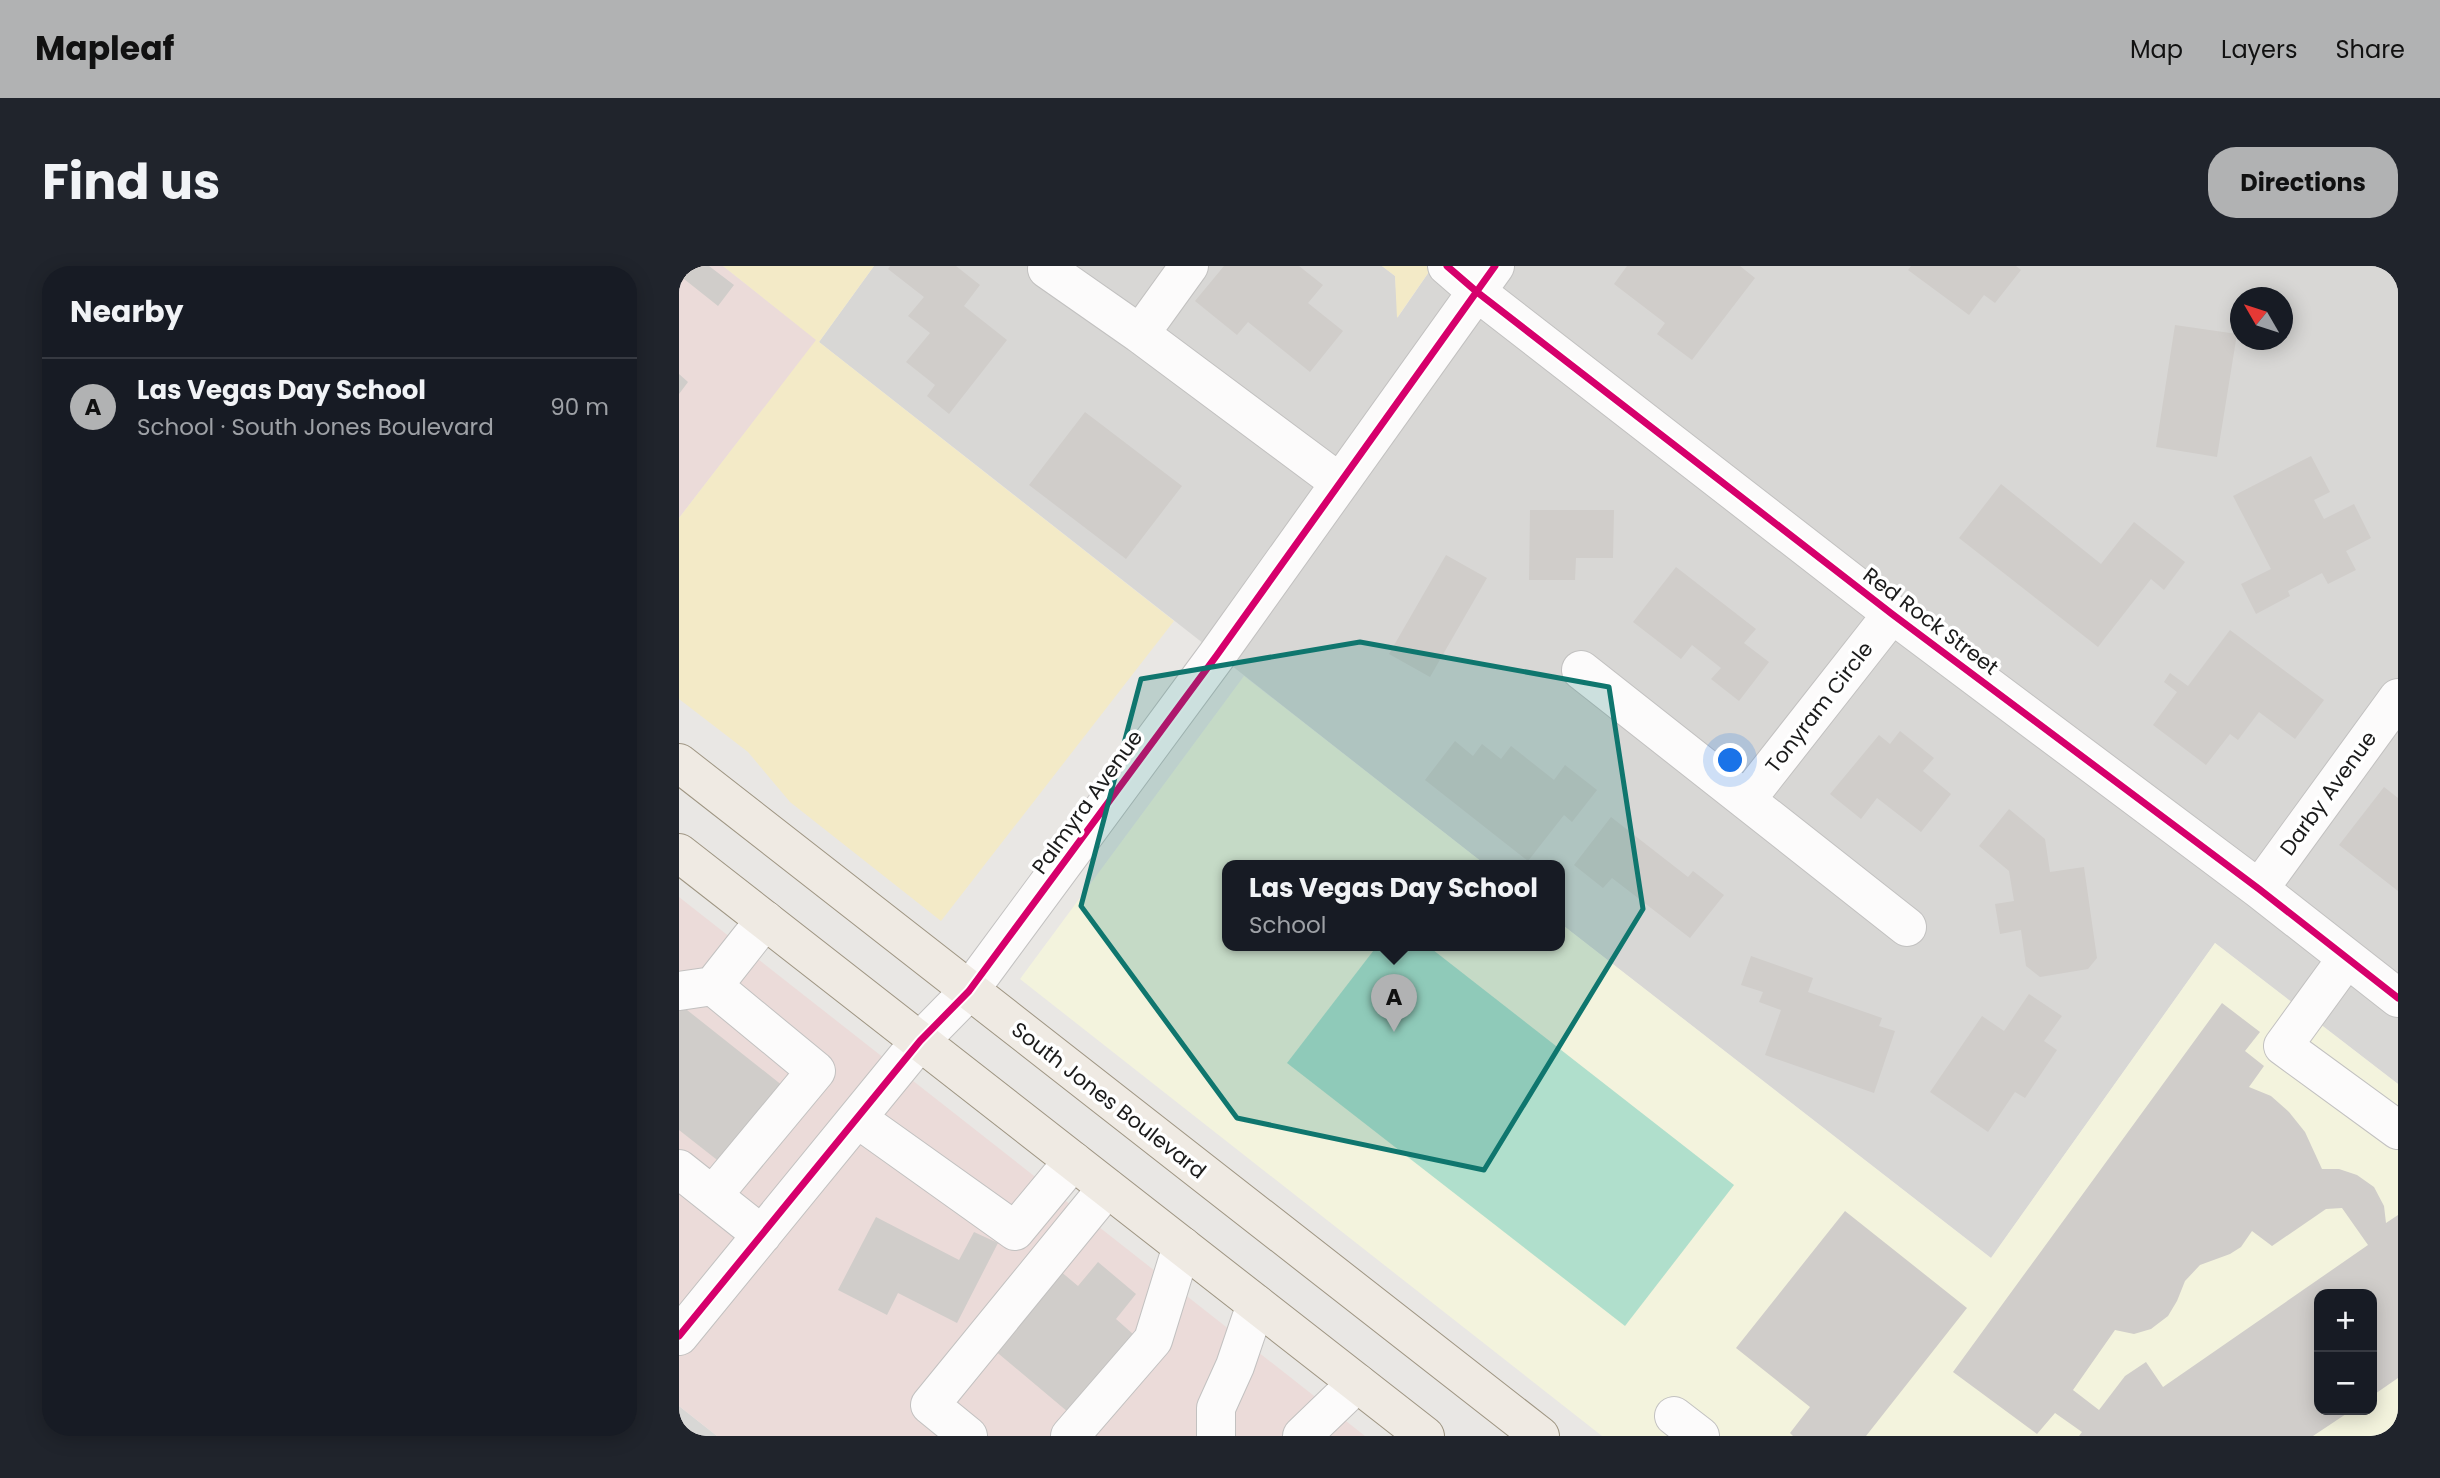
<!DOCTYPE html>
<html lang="en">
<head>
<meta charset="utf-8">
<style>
  body { margin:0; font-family:Poppins,sans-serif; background:#20242c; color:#f1f3f6 }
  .controls { position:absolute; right:21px; bottom:21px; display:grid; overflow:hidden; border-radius:14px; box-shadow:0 4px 18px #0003 }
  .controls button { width:63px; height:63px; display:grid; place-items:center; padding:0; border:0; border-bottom:2px solid #363941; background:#171b24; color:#f1f3f6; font:35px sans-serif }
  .compass { position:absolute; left:1551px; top:21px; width:63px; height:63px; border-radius:50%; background:#171b24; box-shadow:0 4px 18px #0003; rotate:309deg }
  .you { position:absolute; left:1052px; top:495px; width:24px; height:24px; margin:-18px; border:5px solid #fff; border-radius:50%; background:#1a73e8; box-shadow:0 0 0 10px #1a73e833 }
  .badge { display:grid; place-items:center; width:46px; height:46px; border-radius:50%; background:#b1b2b3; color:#111; font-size:23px; font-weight:700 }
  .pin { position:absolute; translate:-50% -58px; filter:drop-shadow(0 2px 4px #0008) }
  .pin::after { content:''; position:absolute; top:37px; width:24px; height:21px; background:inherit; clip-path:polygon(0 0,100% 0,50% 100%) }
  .popup { position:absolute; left:543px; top:594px; width:343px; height:91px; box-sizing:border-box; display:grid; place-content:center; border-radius:14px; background:#171b24; filter:drop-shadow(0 2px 5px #0005); font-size:23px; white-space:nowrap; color:#9ea1a6 }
  .popup b { font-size:26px; color:#f1f3f6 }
  .popup::after { content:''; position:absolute; left:50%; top:100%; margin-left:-14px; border:14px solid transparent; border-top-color:#171b24 }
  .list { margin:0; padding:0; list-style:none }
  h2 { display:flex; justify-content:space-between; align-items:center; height:91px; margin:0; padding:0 28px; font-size:30px }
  h2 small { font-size:23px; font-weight:400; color:#9ea1a6 }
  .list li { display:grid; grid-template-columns:46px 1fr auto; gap:21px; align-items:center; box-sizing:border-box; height:98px; padding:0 28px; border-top:2px solid #363941 }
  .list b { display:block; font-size:26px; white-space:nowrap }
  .list p { margin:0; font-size:23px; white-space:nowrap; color:#9ea1a6 }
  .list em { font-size:23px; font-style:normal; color:#9ea1a6 }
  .map { position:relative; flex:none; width:1719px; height:1170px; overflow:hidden; border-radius:28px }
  header { display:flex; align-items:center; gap:42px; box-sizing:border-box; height:98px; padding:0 35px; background:#b1b2b3; color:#111 }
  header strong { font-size:33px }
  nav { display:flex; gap:38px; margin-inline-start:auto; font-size:24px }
  .intro { display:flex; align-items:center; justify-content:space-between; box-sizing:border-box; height:168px; padding:0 42px }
  h1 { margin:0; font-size:49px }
  .button { padding:18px 32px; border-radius:28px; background:#b1b2b3; color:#111; font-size:24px; font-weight:700 }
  main { display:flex; gap:42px; padding:0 42px }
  aside { flex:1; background:#171b24; border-radius:28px; box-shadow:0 4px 18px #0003 }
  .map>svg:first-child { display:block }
  .residential { fill:#d8d7d5; fill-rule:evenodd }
  .commercial { fill:#ebdbd9 }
  .education { fill:#f3f3dd; fill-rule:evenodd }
  .sand { fill:#f3eac7 }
  .pitch { fill:#b0dfcc }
  .building { fill:#d0cdca; fill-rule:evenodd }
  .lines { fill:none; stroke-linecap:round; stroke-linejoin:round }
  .minor-casing { stroke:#c2c1c0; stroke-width:40 }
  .major-casing { stroke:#9e9582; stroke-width:40 }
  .minor { stroke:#fcfbfb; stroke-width:38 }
  .major { stroke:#efeae3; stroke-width:38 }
  .cycleway-casing { stroke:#fff; stroke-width:11 }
  .cycleway { stroke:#d6006c; stroke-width:7 }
  .marked { fill:#0f766e; fill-opacity:0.2; stroke:#0f766e; stroke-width:5; stroke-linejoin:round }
  .labels { text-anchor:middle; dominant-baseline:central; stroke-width:7; stroke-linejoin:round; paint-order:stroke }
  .street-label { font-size:21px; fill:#1b1b1b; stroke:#fff }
</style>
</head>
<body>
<header>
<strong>Mapleaf</strong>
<nav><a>Map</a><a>Layers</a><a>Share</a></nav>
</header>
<div class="intro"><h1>Find us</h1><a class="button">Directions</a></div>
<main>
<aside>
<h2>Nearby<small></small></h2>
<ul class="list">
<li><span class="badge">A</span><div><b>Las Vegas Day School</b><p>School · South Jones Boulevard</p></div><em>90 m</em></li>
</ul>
</aside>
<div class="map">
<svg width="1719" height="1170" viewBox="0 0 1719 1170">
  <rect width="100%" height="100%" fill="#e9e7e4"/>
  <path class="residential" d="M195,0h508l13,10 3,41 35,-51h965v818l-183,-141 -224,315 -431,-335v-57h-73l-668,-524zM1562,32h42v42h-42z
    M0,1140l38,30h-38z"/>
  <path class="commercial" d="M0,0h44l94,74 -138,178z
    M0,631l686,539h-648l-38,-30z"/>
  <path class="education" d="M565,410l243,190h-259v80h332v-23l431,335 224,-315 183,141v352h-796l-582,-457zM1640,1028h53v116h-53z"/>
  <path class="sand" d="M44,0h151l-55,76 355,279 -233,300 -151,-119 -42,-50 -69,-53v-181l137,-178z
    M703,0h51l-36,52 -2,-42z"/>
  <path class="pitch" d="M698,680h51l306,239 -109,141 -338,-263z"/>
  <path class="building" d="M0,0h30l25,19 -16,21 -39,-31z
    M211,0h66l24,19 -16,21 43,34 -58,74 -22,-18 8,-11 -29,-23 24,-29 -22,-17 16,-19 -36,-28z
    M545,0h75l24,19 -15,18 35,28 -33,41 -62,-50 -11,13 -42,-34z
    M948,0h113l15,12 -63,82 -35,-26 8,-11 -51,-39z
    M1232,0h105l5,4 -26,33 -11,-8 -15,20 -61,-45z
    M1496,59l62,9 -20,123 -61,-10z
    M0,108l9,8 -9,12z
    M406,146l97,74 -56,73 -97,-74z
    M1632,190l19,36 -16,8 10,19 30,-15 17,34 -25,13 10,19 -28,14 -6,-11 -34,18 2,5 -34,18 -15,-30 30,-15 -38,-73z
    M1322,218l100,80 33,-42 51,40 -21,28 -13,-11 -53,68 -139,-109z
    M851,244h84l-1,48h-37l-1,22h-46z
    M767,289l41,23 -57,99 -41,-23z
    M997,301l80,62 -12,14 25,19 -30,39 -28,-22 10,-11 -29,-23 -11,14 -48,-37z
    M1551,364l94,70 -29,39 -36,-27 -21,28 -8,-6 -24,31 -53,-40 24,-33 -13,-10 6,-9 18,13z
    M1221,465l34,27 -11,13 28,23 -30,38 -44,-34 -16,21 -31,-25 49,-59 11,9z
    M776,475l18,15 9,-12 19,15 10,-13 43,34 11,-15 32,25 -25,32 -8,-7 -36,46 -103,-81z
    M1705,521l14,11v93l-59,-46z
    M1330,543l36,30 5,33 34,-5 13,91 -9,11 -48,8 -14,-11 -5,-36 -21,4 -5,-30 19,-3 -5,-30 -30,-25z
    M932,551l77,60 5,-6 31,24 -34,43 -78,-60 -9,10 -29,-23z
    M1072,690l62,22 -5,14 74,26 -3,8 16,5 -21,62 -109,-38 16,-45 -22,-8 4,-10 -22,-7z
    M1350,728l33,22 -18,25 13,9 -32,48 -10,-6 -27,40 -58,-40 52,-76 22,15z
    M1543,737l38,29 -15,19 19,15 -15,21 22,9 18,16 16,20 17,37h17l18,6 17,12 10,19 2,17 12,-8v163l-26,18v-102h-53v116h33l-39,26h-234l3,-4 -27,-19 -18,21 -84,-62zM1663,942l26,37 -205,142 -17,-25 -21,14 -26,34 -26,-20 42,-60 19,4 17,-5 17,-13 9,-15 8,-20 15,-16 30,-11 11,-7 11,-16 20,15 54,-37z
    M3,740l101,80 -62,77 -42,-33v-120z
    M1166,945l122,97 -101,128h-73l-3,-3 20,-26 -74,-59z
    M197,951l83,43 15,-28 24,11 -41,80 -59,-30 -11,22 -49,-25z
    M419,996l38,32 -20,25 17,15 -65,78 -81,-68 66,-79 25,21z"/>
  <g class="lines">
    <defs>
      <path id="minor" d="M768,0l30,26 415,322 367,275 139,109
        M368,3l93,65 200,149
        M461,68l49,-68
        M902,404l326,257
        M1067,534l146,-186
        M1580,623l139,-191
        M1668,692l-64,88 115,84
        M0,725l34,-5 52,-66
        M179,853l157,112 58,-70
        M0,903l83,66
        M34,929l103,-124 -103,-85
        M0,1070l241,-295 49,-50 248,-336 278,-389
        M995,1150l26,20
        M289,1170l-38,-31 177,-217
        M391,1170l83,-96 29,-94
        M537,1170v-28l19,-42 21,-62
        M623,1170l55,-53"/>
      <path id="major" d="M0,497l861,673
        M0,587l746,583"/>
    </defs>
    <use href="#minor" class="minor-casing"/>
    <use href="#major" class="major-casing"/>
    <use href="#minor" class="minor"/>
    <use href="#major" class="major"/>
    <defs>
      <path id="cycleway" d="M768,0l30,26 415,322 367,275 139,109
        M0,1070l241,-295 49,-50 248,-336 278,-389"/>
    </defs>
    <use href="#cycleway" class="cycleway-casing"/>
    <use href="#cycleway" class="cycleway"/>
  </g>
  <path class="marked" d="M681,376l249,45 34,222 -159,261 -247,-52 -156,-212 60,-227z"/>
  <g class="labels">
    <g class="street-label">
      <text transform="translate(1252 355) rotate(37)">Red Rock Street</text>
      <text transform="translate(1140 441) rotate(-52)">Tonyram Circle</text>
      <text transform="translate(1649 527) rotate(-54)">Darby Avenue</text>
      <text transform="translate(408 536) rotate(-54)">Palmyra Avenue</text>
      <text transform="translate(430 834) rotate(38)">South Jones Boulevard</text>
    </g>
  </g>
</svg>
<div class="controls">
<button>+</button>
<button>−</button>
</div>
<svg class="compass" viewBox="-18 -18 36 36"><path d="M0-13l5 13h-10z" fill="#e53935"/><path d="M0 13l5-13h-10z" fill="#9ea1a6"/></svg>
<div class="you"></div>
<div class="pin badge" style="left:715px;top:766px">A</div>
<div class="popup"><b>Las Vegas Day School</b>School</div>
</div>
</main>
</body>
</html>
